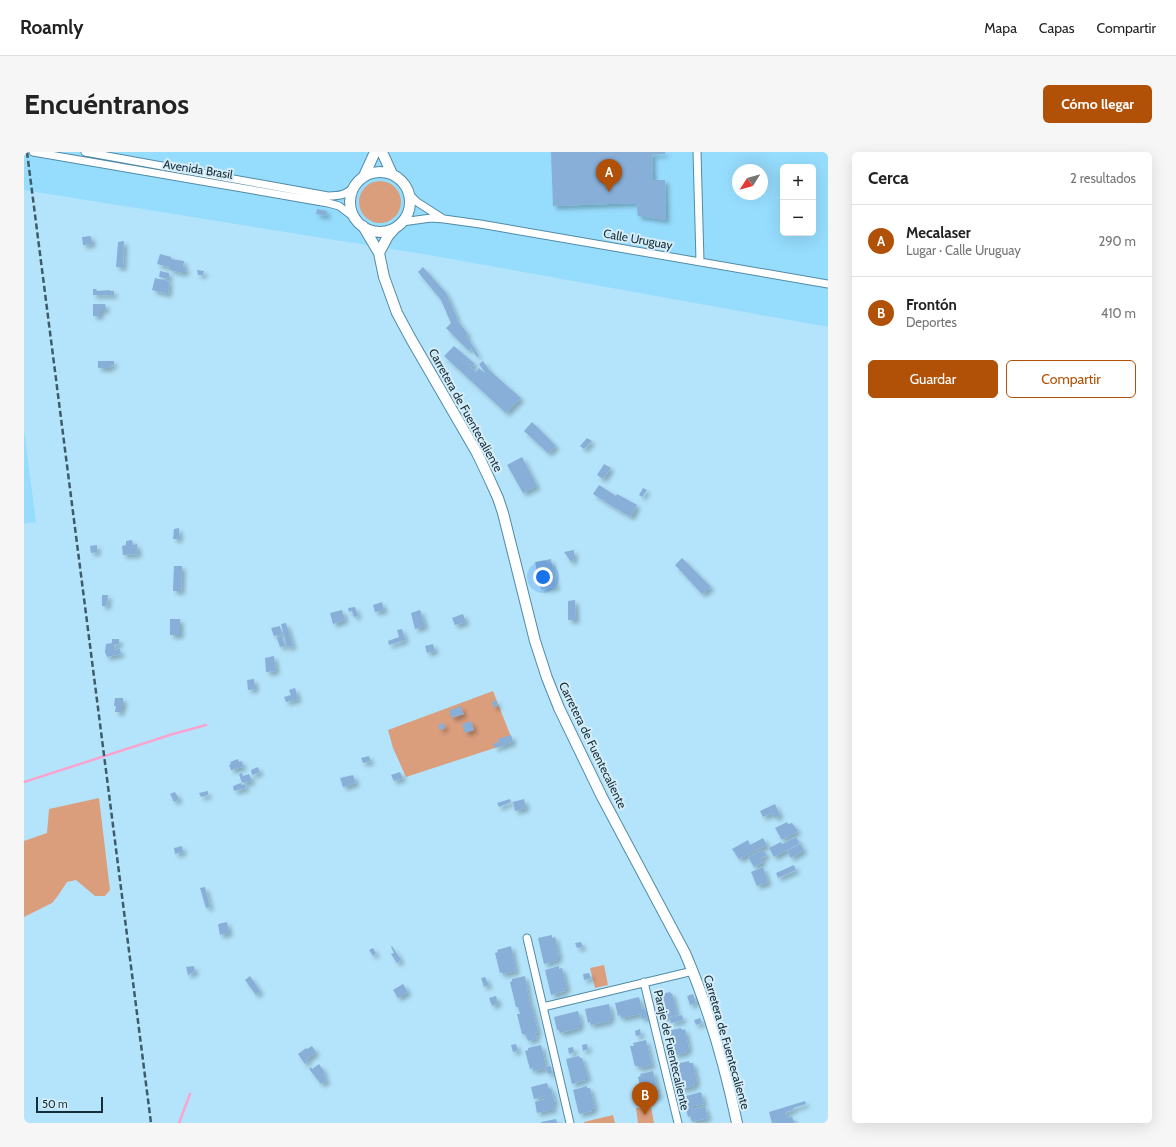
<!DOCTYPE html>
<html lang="es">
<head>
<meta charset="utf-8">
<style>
  body { margin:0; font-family:Cabin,sans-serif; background:#f6f6f6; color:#222 }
  .controls { position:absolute; right:12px; top:12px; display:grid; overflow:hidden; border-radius:6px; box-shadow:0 4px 16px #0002 }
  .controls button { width:36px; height:36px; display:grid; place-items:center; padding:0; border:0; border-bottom:1px solid #e0e0e0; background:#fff; color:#222; font:20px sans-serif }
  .compass { position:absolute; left:708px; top:12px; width:36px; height:36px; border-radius:50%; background:#fff; box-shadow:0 4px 16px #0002; rotate:233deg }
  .scale { position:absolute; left:12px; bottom:10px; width:67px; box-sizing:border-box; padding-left:4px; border:2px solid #162e39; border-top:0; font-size:11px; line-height:14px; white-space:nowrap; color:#162e39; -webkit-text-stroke:3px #d5edf8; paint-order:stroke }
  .you { position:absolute; left:519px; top:425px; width:14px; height:14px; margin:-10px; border:3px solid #fff; border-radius:50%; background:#1a73e8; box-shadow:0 0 0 6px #1a73e833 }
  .badge { display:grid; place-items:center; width:26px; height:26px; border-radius:50%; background:#b15107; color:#fff; font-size:13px; font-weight:700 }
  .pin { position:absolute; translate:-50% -33px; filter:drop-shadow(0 1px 2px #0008) }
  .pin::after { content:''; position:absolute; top:21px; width:14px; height:12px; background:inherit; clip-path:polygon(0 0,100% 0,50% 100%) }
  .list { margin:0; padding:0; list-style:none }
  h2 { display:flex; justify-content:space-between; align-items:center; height:52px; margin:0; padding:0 16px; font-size:17px }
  h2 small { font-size:13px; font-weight:400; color:#767676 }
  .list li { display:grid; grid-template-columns:26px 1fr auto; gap:12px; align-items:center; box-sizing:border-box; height:72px; padding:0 16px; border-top:1px solid #e0e0e0 }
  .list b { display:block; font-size:15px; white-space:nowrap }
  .list p { margin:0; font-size:13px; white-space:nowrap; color:#767676 }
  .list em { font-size:13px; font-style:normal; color:#767676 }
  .actions { display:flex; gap:8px; padding:12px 16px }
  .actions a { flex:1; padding:9px 0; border:1px solid #b15107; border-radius:6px; text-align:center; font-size:14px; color:#b15107 }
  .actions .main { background:#b15107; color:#fff }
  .map { position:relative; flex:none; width:804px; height:971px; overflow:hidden; border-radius:6px }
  header { display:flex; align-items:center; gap:24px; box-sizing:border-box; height:56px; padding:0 20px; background:#fff; border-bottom:1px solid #e0e0e0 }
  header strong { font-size:19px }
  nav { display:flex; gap:22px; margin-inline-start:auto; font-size:14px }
  .intro { display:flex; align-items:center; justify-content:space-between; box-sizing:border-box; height:96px; padding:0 24px }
  h1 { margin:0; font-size:28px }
  .button { padding:10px 18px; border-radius:6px; background:#b15107; color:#fff; font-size:14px; font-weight:700 }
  main { display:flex; gap:24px; padding:0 24px }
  aside { flex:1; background:#fff; border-radius:6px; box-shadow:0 4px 16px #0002 }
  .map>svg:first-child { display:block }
  .built { fill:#96dcfd; fill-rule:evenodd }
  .green { fill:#db9e7d }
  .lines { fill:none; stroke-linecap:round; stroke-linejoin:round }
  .stream { stroke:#f9a4ce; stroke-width:2.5 }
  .building { fill:#87afd8; filter:url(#shadow) }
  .minor-casing { stroke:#508ba6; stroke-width:9 }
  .secondary-casing { stroke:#508ba6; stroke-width:12 }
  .minor { stroke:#fff; stroke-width:7 }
  .secondary { stroke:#fff; stroke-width:10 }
  .rail { stroke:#3d5b69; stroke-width:2.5; stroke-dasharray:6 3; stroke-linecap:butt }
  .labels { text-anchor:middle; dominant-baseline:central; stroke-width:4; stroke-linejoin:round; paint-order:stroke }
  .street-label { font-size:12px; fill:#162e39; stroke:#d5edf8 }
</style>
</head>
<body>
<header>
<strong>Roamly</strong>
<nav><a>Mapa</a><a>Capas</a><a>Compartir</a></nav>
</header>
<div class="intro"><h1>Encuéntranos</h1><a class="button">Cómo llegar</a></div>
<main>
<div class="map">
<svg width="804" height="971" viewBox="0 0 804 971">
  <defs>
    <filter id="shadow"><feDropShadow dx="3.5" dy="3.5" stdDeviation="2" flood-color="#0004"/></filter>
  </defs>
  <rect width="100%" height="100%" fill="#b4e4fb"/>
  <path class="built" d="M0,0h804v175l-399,-72 -405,-65zM759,15h30v66h-30zM714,18h24v24h-24z
    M0,278l12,92 -12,2z"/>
  <path class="green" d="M335 50a21 21 0 1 1 42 0a21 21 0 1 1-42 0Z
    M469,539l20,51 -107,35 -13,-29 -5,-18z
    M75,646l11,92 -5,6h-10l-19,-16 -9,2 -10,15 -5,6 -28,14v-76l23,-8 2,-24z
    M580,813l4,20 -13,3 -5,-20z
    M627,954l3,17h-16l-2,-15z
    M589,963l2,8h-31v-1z"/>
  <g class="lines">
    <path class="stream" d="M0,630l149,-48 33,-9
      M155,971l11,-29"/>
  </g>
  <path class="building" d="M527,0h114v2l-13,1 1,25h12l1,40 -28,-4 -2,-13 -83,3z
    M293,57l10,2 -1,5 -10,-2z
    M67,84l1,8 -9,1 -1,-8z
    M100,89l-1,26h-7l2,-25z
    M136,102l11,3v2l13,2 -1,6 3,1 -1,4h-2v1l-13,-3v-3l-13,-3z
    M399,115l23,26 11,25 -1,1 12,15 -2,1 13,21 -2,1 -6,-9 -2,3 -23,-23 5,-5 -10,-23 -23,-28z
    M173,118l7,1 -1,4h-5z
    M136,119l9,2v6l-10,-2z
    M131,126l14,3 -1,13 -16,-4z
    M69,137h3l1,2 13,-1v1h4v4h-21z
    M69,152h12l1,6h-6v6h-7z
    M430,194l21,18 -4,4 5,4 3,-4 7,6 -7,-10 4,-3 6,9 32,28 -15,15 -62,-57z
    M74,209h16v4h-4v3h-12z
    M508,270l24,24 -8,7 -24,-22z
    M563,286l5,3 -8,8 -4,-3z
    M498,305l15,29 -14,7 -16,-28z
    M580,312l7,4 -8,11 -6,-4z
    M575,333l17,11 1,-2 20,11 -6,12 -21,-12 -17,-11z
    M619,336l4,2 -5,7 -3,-2z
    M155,376v11h-6l1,-10z
    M108,388l1,5 4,-1 1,10 -15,1 -1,-9 4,-1v-4z
    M73,393v7l-6,1 -1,-7z
    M550,398v9l-3,3 -7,-10z
    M658,406l29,29 -9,7 -27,-29z
    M527,407l5,28 -15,2 -6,-27z
    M150,414h8l-1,25h-8z
    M78,443h6l-1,11h-5z
    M551,448l1,20h-8v-19z
    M358,450l2,8 -9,2 -2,-7z
    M331,455l3,9 -4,1 -2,-6 -3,1 -1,-4z
    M318,458l3,10 -12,4 -3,-11z
    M396,458l5,16 -10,3 -4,-16z
    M439,462l3,8 -11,3 -3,-7z
    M146,467h10v16h-10z
    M262,471l7,23 -6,1 -6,-23z
    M256,474l2,8 -8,2 -3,-8z
    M378,477l3,11 -16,5 -1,-4 11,-4 -2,-7z
    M258,484l3,10 -5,1 -3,-9z
    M88,487h7v5l-5,1v5l6,-1 1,5 -14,3 -2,-5 1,-8 6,-1z
    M409,492l2,7 -8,2 -2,-7z
    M250,504l2,15 -10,1 -1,-14z
    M230,527l1,10 -7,1 -1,-10z
    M271,536l3,11 -12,3 -2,-5 7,-2 -2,-5z
    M91,546h8v9h-2v5h-6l1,-6h-2z
    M472,548l2,6 -4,2 -2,-6z
    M436,554l4,8 -12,4 -3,-7z
    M447,569l3,9 -9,3 -3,-9z
    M420,571l1,5 -5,2 -2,-5z
    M487,583l2,7 -18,6 -2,-4 6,-2 -1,-3z
    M345,604l2,5 -8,2 -2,-5z
    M214,607l1,3 3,-1 1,6 -12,3 -2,-5 2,-1 -1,-2z
    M234,615l2,5 -8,3 -1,-5z
    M376,620l3,6 -9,3 -3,-6z
    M218,621l1,3 6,-2 3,7 -8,2v-1l-2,1 -3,-9z
    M329,623l3,8 -13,4 -3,-9z
    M217,631l1,2 3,-1 1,4 -12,3 -1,-5z
    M184,639v4l-7,2 -2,-4z
    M151,640l4,7 -5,3 -4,-8z
    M486,647l1,3 -12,5 -2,-4z
    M500,647l2,9 -11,3 -2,-9z
    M751,652l5,11 -5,3 -3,-5 -9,4 -3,-6z
    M763,670l1,2 4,-1 6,8 -16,9 -7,-12z
    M772,685l4,6 -26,14 -5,-9 12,-6 1,2z
    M739,686l4,7 -28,14 -7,-10 16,-9 2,5z
    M776,692l4,6 -13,8 -4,-7z
    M158,694l1,6 -8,2 -1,-6z
    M739,698l4,5 -6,3 2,4 -9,5 -6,-10z
    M770,713l2,5 -18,8 -2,-5z
    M739,715l5,15 -11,4 -6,-14z
    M181,735l5,20 -4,1 -6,-20z
    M203,770l2,11 -9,2 -2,-11z
    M528,783v3l3,-1 4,20 -2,1v2l-13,4 -6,-26z
    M557,790l2,5 -6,1 -2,-5z
    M368,794l9,14 -4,3 -6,-9 3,-1 -3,-6z
    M487,794l5,25 -13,3 -1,-2 -2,1 -5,-20 3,-1 -1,-2z
    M349,796l3,5 -3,3 -4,-6z
    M170,814l1,6 -6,2 1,1h-2l-2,-8z
    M535,814v3l3,-1 5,20 -3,1 1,2 -14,4 -6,-25z
    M565,821l2,5 -7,2 -1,-6z
    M226,824l10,15 -4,4 -11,-15z
    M501,824l5,28h1l7,28 -3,1 2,5 -9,3 -2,-6h-1l-1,-1h-2l-5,-20h3l-2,-7h-2l-6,-25 2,-1v-2z
    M461,825l4,8 -5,2 -3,-9z
    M379,832l5,8 -10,6 -5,-8z
    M646,840l1,2 1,-1 5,22 -14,3 -6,-23z
    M669,842l3,9 -6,2 -3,-9z
    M472,844l2,7 -6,3 -3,-8z
    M615,845l3,12 3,-1 3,9 -6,2 -2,-5 -19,4 -1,-3 -2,1 -3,-13z
    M585,852l3,13 -3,1 1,3 -19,4 -1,-3 -2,1 -3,-14z
    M554,859l3,14h-2v3l-19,5 -1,-3h-2l-3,-13z
    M658,863l1,5 -12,3 -1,-5z
    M676,866l2,5 -6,2 -2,-5z
    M657,876l1,2 3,-1 4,20 -3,1 1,2 -13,3 -7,-24z
    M616,877l1,6 -5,1 -1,-5z
    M622,888l6,25 -13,3 -1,-2h-3l-5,-20h4l-1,-3z
    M492,892l2,7 -5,1 -2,-7z
    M563,892l1,5 -5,2 -1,-6z
    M517,893l5,22 5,-1 1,7 -4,1 -2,-6 -13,3v-3l-3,1 -5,-18 3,-1v-2z
    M288,894l4,6 -10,8 2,2 -3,2 -7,-10 8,-6 1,1z
    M549,895l1,5 -5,2 -1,-6z
    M555,904l1,2h2l6,20h-4l1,2 -13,4 -6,-25z
    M665,909v2h4l4,20h-3l1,3 -14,3 -6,-25z
    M295,912l6,9 -2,1 4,6 -6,4 -12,-15 2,-2 1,2z
    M629,919l6,25 -13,3 -1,-3 -3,1 -4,-20 3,-1 -1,-2z
    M523,931l2,6 2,-1 2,8 2,7h-3l2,6 -17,4 -2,-11 10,-3v-3l-11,3 -3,-12z
    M563,934v2h3l5,20 -3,1v2l-13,3 -6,-24z
    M677,940l3,12 -10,2v3l11,-3 3,12 -16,4 -2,-6 -2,1 -2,-8 -2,-7 3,-1 -1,-5z
    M781,949l1,3 -13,4v2l-7,2 1,6 5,-1 3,6h-23l-3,-11z
    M532,967l1,4h-16v-1z"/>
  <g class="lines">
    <defs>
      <path id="minor" d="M9,0l295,51 11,3 16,12
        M61,0l243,44c12,0 18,-1 27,-10
        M673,0l3,109
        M385,42l8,8 25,16
        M378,70l29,-4 13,1 36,5 348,60
        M503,786l43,185
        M620,830l34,141
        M519,855l150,-36"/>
      <path id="secondary" d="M358,0l10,22
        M326 50a30 30 0 1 1 60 0a30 30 0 1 1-60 0Z
        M340,24l11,-24
        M339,74l16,27 5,24 13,36 14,26 66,114 11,23 10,22 5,15 32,128 12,37 12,30 43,89 83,156c23,53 40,113 52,170
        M355,101l9,-17 7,-8"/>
    </defs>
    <use href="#minor" class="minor-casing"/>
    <use href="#secondary" class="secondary-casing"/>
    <use href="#minor" class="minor"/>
    <use href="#secondary" class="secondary"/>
    <path class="rail" d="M3,0l124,971"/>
  </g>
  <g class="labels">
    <g class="street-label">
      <text transform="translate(174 17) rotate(9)">Avenida Brasil</text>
      <text transform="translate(614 87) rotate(10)">Calle Uruguay</text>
      <text transform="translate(442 258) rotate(61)">Carretera de Fuentecaliente</text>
      <text transform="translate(569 593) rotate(64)">Carretera de Fuentecaliente</text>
      <text transform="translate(703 890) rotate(74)">Carretera de Fuentecaliente</text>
      <text transform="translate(648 898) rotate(77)">Paraje de Fuentecaliente</text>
    </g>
  </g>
</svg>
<div class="controls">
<button>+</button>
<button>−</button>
</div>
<svg class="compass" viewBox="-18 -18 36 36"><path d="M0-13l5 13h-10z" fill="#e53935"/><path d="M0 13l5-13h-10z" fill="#767676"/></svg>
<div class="scale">50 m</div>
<div class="you"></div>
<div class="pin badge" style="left:585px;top:40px">A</div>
<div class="pin badge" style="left:621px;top:963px">B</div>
</div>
<aside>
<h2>Cerca<small>2 resultados</small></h2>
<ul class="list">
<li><span class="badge">A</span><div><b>Mecalaser</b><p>Lugar · Calle Uruguay</p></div><em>290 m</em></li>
<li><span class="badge">B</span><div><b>Frontón</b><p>Deportes</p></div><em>410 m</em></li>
</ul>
<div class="actions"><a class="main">Guardar</a><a>Compartir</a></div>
</aside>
</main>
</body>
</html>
